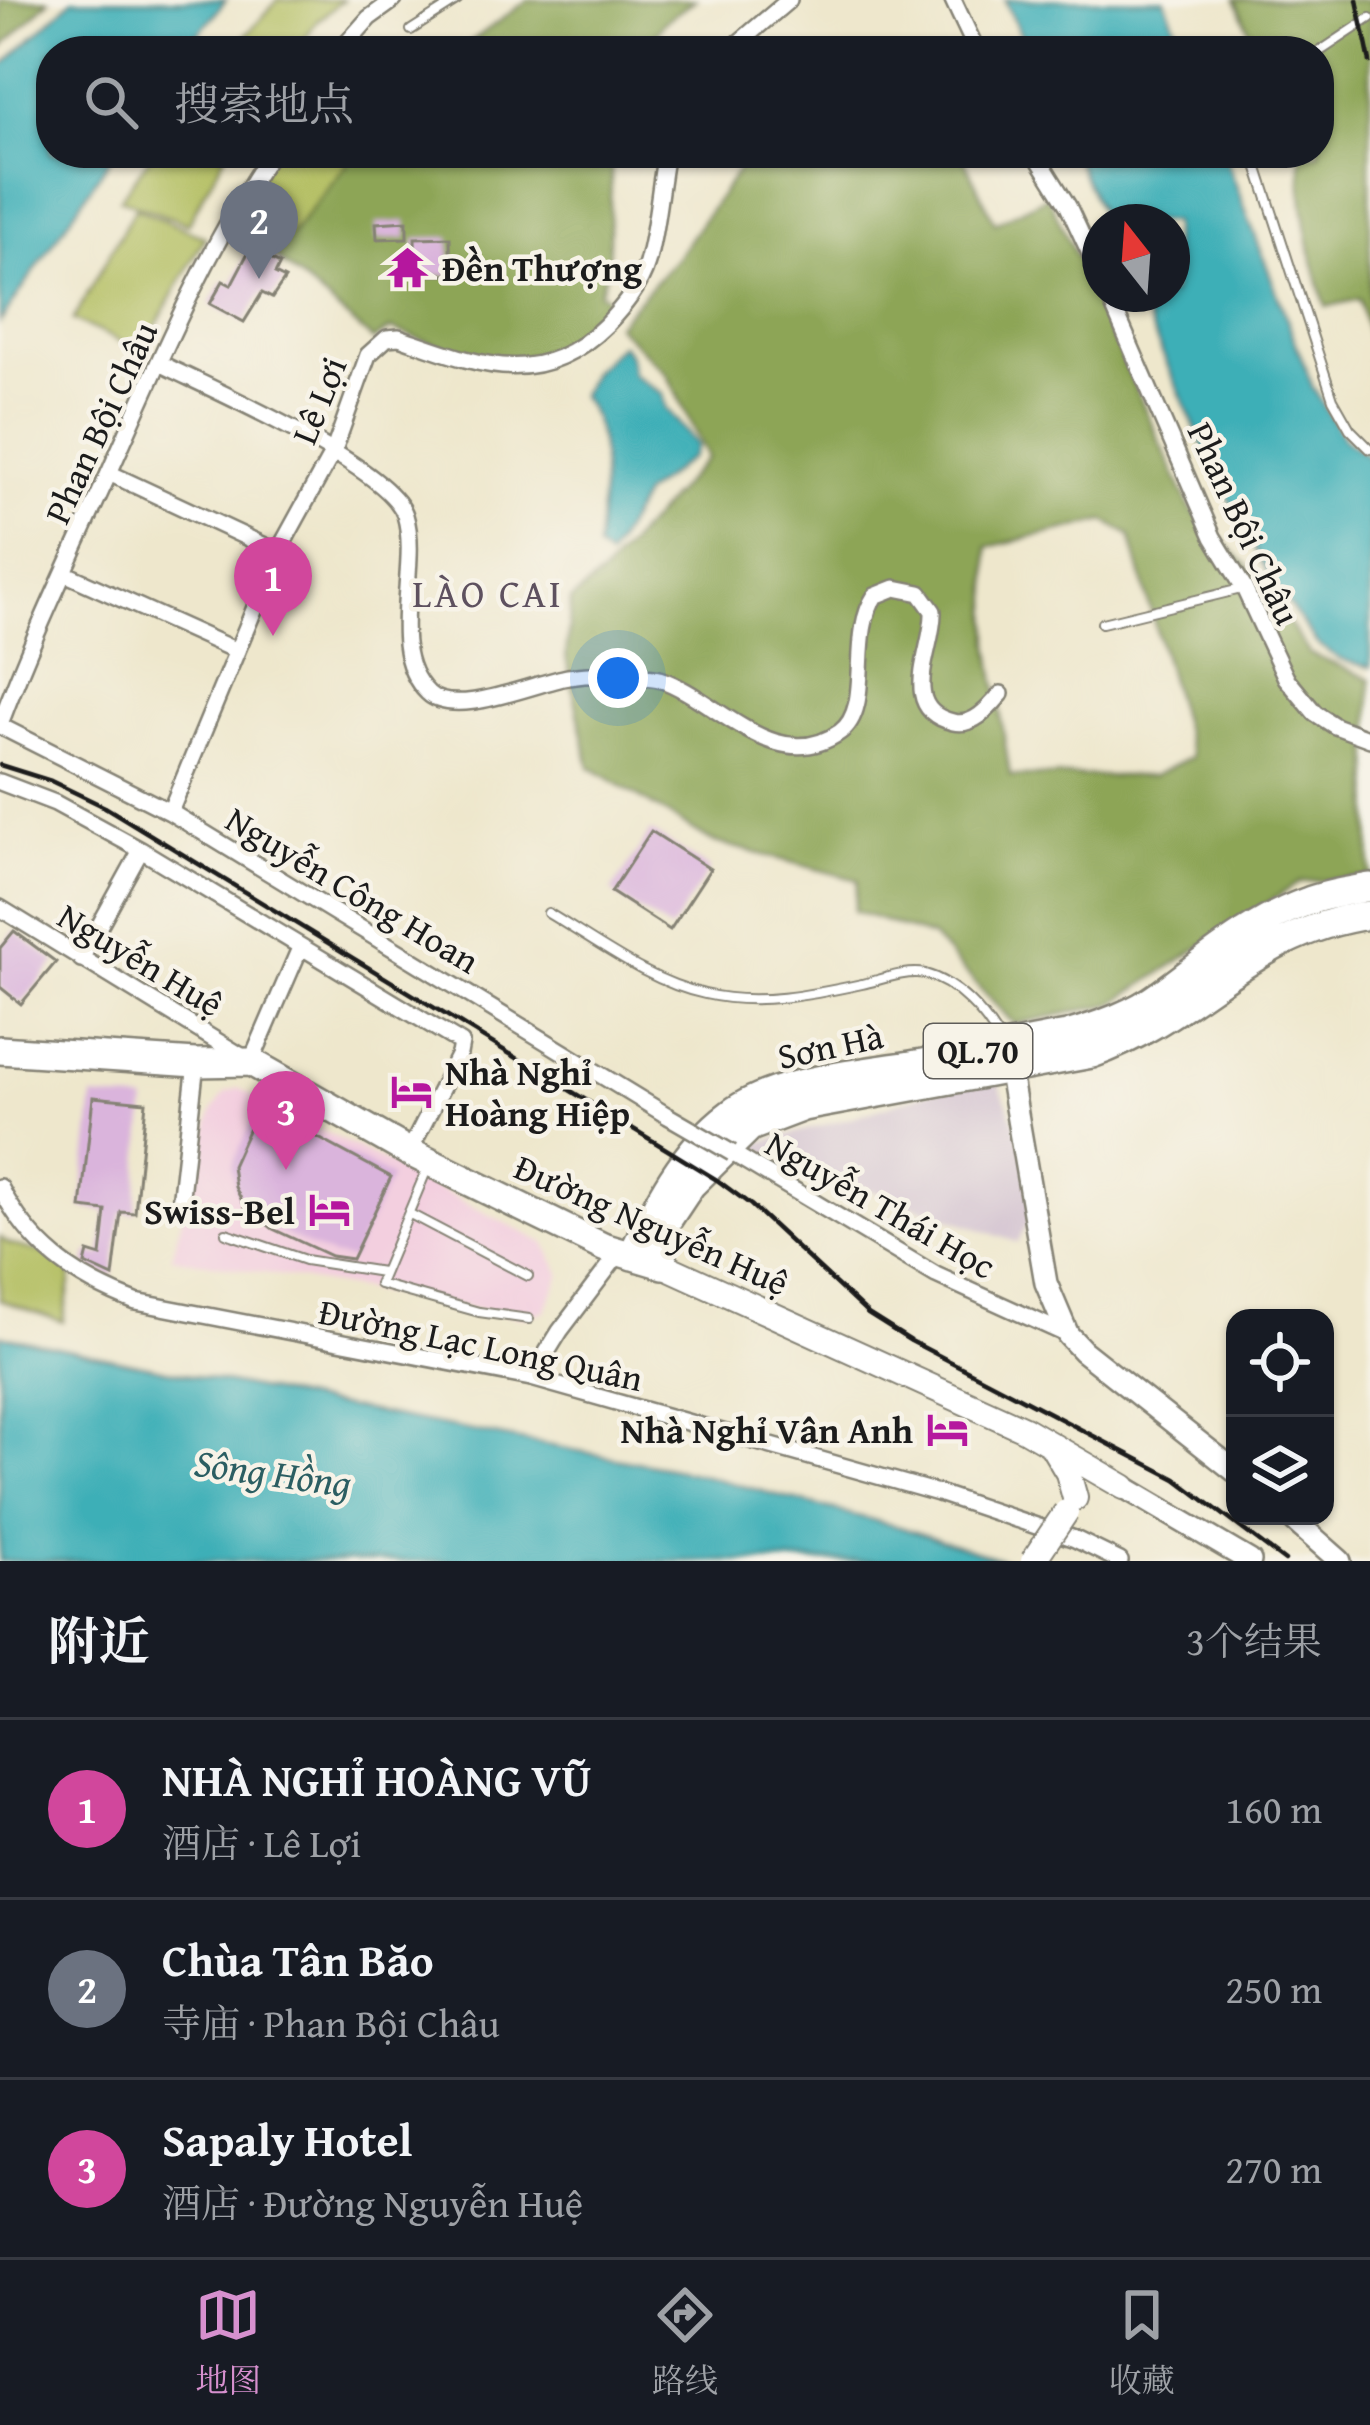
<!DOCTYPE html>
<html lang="zh">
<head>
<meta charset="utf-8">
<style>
  body { margin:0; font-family:"Gentium Book Plus","Noto Serif SC",serif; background:#20242c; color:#f1f3f6 }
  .controls { position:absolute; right:36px; bottom:36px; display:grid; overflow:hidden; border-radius:24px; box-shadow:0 3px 9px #0004 }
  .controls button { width:108px; height:108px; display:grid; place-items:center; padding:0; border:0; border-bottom:3px solid #363941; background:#171b24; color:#f1f3f6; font:60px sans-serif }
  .compass { position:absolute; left:1082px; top:204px; width:108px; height:108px; border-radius:50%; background:#171b24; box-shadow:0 3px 9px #0004; rotate:343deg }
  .you { position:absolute; left:618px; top:678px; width:42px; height:42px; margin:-30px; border:9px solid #fff; border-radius:50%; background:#1a73e8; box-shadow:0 0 0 18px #1a73e833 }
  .badge { display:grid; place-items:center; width:78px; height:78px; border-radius:50%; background:#d690ce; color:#fff; font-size:39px; font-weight:700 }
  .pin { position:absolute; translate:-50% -99px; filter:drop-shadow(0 3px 6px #0008) }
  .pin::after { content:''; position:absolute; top:63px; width:42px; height:36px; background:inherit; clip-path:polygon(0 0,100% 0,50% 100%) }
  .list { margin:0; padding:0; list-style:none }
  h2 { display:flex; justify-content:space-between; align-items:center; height:156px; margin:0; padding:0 48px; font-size:51px }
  h2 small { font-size:39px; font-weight:400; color:#9ea1a6 }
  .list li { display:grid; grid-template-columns:78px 1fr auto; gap:36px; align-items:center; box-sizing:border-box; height:180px; padding:0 48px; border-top:3px solid #363941 }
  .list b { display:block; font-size:45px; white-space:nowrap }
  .list p { margin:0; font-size:39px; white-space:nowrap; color:#9ea1a6 }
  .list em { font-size:39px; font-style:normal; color:#9ea1a6 }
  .icon { flex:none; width:66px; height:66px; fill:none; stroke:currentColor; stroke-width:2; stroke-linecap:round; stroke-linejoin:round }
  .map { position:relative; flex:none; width:1370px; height:1561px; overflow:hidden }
  .search { position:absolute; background:#171b24; box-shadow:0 3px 9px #0004; left:36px; right:36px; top:36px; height:132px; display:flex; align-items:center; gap:30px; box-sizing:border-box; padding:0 42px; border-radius:48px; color:#9ea1a6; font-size:45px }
  .sheet { height:696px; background:#171b24 }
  nav { display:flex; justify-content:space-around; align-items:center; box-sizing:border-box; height:168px; border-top:3px solid #363941; background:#171b24; font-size:33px; color:#9ea1a6 }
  nav a { display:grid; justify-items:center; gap:6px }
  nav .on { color:#d690ce }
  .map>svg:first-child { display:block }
  .built { fill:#f3cfdf }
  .industrial { fill:#cfbdce }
  .green { fill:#b2be60; stroke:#676d3e; stroke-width:3 }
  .forest { fill:#8da556; stroke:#546039; stroke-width:3; fill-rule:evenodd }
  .water { fill:#3eafb7; stroke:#2d666a; stroke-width:3 }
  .building { fill:#dab4dc }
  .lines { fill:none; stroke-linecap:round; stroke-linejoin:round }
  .lane-casing { stroke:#858274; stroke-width:12 }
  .street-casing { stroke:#858274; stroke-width:20 }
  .secondary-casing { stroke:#858274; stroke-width:26 }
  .primary-casing { stroke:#858274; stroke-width:28 }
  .highway-casing { stroke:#858274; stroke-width:32 }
  .lane { stroke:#fff; stroke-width:8 }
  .street { stroke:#fff; stroke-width:15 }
  .secondary { stroke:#fff; stroke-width:21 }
  .primary { stroke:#fff; stroke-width:24 }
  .highway { stroke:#fff; stroke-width:27 }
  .rail { stroke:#1c1c1c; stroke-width:4.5 }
  .street-bridge-casing { stroke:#858274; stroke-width:20; stroke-linecap:butt }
  .primary-bridge-casing { stroke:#858274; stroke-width:28; stroke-linecap:butt }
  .street-bridge { stroke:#fff; stroke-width:15 }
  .primary-bridge { stroke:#fff; stroke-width:24 }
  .labels { text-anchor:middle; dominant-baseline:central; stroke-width:9; stroke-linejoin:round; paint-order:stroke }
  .shield { fill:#f7f3e8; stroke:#5e5c59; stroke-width:3 }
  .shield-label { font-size:33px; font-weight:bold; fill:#1c1c1c }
  .poi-label { font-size:36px; font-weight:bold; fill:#1c1c1c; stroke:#f7f3e8; text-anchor:start }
  .street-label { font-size:36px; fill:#1c1c1c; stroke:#f7f3e8 }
  .neighbourhood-label { font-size:39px; letter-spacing:3px; fill:#5e515f; stroke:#f7f3e8 }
  .water-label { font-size:39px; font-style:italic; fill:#2b5e62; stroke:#f7f3e8 }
</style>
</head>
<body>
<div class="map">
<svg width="1370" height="1561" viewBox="0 0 1370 1561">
  <rect width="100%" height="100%" fill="#f7f3e8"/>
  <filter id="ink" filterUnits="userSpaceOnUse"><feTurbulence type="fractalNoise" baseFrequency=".00833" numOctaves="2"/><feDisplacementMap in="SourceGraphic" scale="24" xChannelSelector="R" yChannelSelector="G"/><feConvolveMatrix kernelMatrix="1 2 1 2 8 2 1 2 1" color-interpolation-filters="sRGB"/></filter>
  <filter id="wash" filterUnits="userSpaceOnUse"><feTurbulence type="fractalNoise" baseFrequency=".004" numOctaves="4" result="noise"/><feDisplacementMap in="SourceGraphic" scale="48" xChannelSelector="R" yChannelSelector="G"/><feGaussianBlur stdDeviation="2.7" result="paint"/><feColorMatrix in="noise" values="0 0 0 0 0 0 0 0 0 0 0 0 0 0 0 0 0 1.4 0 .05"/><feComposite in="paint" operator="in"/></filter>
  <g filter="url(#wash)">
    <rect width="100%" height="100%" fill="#eee7cc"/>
    <path class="built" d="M238,1088l307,155 16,31 -16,37 -22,6 -352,-60 42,-147 12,-17z"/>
    <path class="industrial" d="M994,1071l31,78 6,66 -13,28 -271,-97 103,-28z"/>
    <path class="green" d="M278,0h65l-26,21 -21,30h-64z
      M153,153h73l-38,71 -68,-25z
      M266,153h90l-71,92 -54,-21z
      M135,208l70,29 -63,114 -69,-31z
      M0,1237l8,7 66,16 -11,62 -63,-22z"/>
    <path class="forest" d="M0,0h49l-47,48z
      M528,0h167l-31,22 -18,29h-188z
      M1235,0h135v344l-11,-45 -33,8c-16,-50 -27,-102 -25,-154h18v-102h-18l-2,-9 -23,9h-17z
      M356,153h256l-4,115 -9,25 15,8c-20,17 -43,43 -67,53 -46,19 -112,-11 -156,-25l-18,11 -99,-84z
      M750,153h211l34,70 53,-27 142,312 56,56 64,90 60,25v198l-70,5 -187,122 -99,20 -82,-87 -78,-26 4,-31 -147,-39 -121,-74 -24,-109 5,-58 31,-25 105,-118 -40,-83 -51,-49 61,-68zM1105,521l25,14 61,222 -38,19h-143l-20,-132 -2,-97z"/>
    <path class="water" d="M72,0h154l-41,51h-134v102h63l-114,169v-254z
      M1005,0h160l20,51h-157z
      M1073,153h151l89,235 31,51 26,19v209l-29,-7 -24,-16 -44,-61 -60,-115 -77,-174h36v-72h-68z
      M621,344l8,10 4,20 30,20 3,14 31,37 -5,12 -48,37 -36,64 -11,-9c3,-49 17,-113 -17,-153l13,-25z
      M0,1335l329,69 361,68 209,55 107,34h-1006z"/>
    <g id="blocks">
      <path class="building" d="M407,221v17l-30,1 -1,-16z
        M450,237l1,38 -35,1 -1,-38z
        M250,249l30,15 -5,10 10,5 -13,19 -10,-5 -18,29 -34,-18 13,-23 8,4z
        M651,831l59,38 -40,61 -59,-38z
        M14,931l42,31 -35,42 -21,-17v-39z
        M93,1097l53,5 -11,111 -14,-1 -8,65 -28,-13 3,-12 13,4 5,-45 -25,-3z
        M259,1106l132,71 -39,82 -21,-3 -58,-27 -28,-22 -10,-20 -3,-21z"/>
    </g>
  </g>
  <g filter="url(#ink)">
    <use href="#blocks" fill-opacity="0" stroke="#858274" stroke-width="3"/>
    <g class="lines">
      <defs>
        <path id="lane" d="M411,30l47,-30
          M1319,52l51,-34
          M1253,153l80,246 17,30 20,20
          M1102,623l139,-34
          M548,913c49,29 101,69 157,81 52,12 106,1 157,-10 19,-4 43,-14 63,-10 31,8 60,40 75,67
          M427,1169l-48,115 100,28 50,7
          M410,1214l118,62
          M226,1233l79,27 77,12"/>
        <path id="street" d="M953,0l24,51
          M340,51l29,-33 25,-18
          M729,51l60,-51
          M1035,153l33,53 32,69
          M1108,294l105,243 31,51 42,90 29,35 20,13 35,13
          M159,363c50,25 230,103 246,152 16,51 -22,135 23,178 26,26 106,-10 140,-16 20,-3 42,-3 63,-1 9,1 19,1 28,3 55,17 117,99 181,53 34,-24 8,-96 35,-136l20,-8 25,5 13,18c2,36 -37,98 20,111 20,5 36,-14 48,-28
          M109,473l169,79
          M64,573l173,78
          M0,724c32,-86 72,-169 110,-253 48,-108 95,-220 161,-318
          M0,726l170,86 498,304
          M0,782l55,21 86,47 320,193 -2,11 -50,98
          M170,812l108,-260 56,-102 34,-95 19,-17 12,-1c78,27 139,55 207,-12 17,-18 34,-38 41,-62 10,-35 12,-74 19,-110
          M0,908l251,154 49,-114
          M81,959l60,-109
          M732,1153l204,122 132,60
          M0,1187c30,59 74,92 136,115l395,76 407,115 137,46 45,22
          M180,1204l16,-141
          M531,1378l29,-47 60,-79"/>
        <path id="secondary" d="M1009,1067l37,216 22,52 15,16 152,120
          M1124,1487l126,74
          M1289,1516l51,45"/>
        <path id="primary" d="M663,1265l361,164 100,58
          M1052,1446l16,27 7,25"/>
        <path id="highway" d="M0,1050l196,13 55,-1 158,90 194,95 60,18v-38l28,-42 59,-58 53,-20 289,-53c107,-38 160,-124 278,-139
          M632,1256c23,-51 52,-108 98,-142 47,-36 136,-41 193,-51 49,-9 96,-20 144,-28 34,-10 67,-21 95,-42 46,-34 89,-71 144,-91 20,-8 42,-11 64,-15"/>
      </defs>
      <use href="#lane" class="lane-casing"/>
      <use href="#street" class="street-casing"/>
      <use href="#secondary" class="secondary-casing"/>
      <use href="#primary" class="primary-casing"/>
      <use href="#highway" class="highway-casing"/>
      <use href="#lane" class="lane"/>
      <use href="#street" class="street"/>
      <use href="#secondary" class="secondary"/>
      <use href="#primary" class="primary"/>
      <use href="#highway" class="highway"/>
      <path class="rail" d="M1357,0l13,62
        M0,765l51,16 54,26 612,373 34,25 117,109 43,27 265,138 109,82"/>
      <defs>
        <path id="street-bridge" d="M668,1116l64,37"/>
        <path id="primary-bridge" d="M1033,1561l33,-49"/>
      </defs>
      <use href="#street-bridge" class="street-bridge-casing"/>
      <use href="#primary-bridge" class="primary-bridge-casing"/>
      <use href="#street-bridge" class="street-bridge"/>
      <use href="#primary-bridge" class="primary-bridge"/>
    </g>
  </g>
  <defs>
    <symbol id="temple-bare" viewBox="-9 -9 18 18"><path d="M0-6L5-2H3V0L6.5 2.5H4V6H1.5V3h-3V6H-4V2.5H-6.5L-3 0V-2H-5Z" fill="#b5179e" stroke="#f7f3e8" stroke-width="2.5" paint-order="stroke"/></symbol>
    <symbol id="hotel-bare" viewBox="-9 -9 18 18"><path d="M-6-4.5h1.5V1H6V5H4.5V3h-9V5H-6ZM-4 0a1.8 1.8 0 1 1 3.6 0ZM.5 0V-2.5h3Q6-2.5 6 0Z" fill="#b5179e" stroke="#f7f3e8" stroke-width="2.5" paint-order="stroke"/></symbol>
  </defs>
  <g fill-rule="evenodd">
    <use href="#temple-bare" x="378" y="238" width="59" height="59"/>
    <use href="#hotel-bare" x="382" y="1062" width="59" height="59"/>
    <use href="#hotel-bare" x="300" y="1180" width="59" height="59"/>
    <use href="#hotel-bare" x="918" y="1400" width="59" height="59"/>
  </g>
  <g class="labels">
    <rect class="shield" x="924" y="1024" width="108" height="54" rx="9"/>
    <g class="shield-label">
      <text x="978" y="1051">QL.70</text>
    </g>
    <g class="poi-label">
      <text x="442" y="267">Đền Thượng</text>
      <text x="445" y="1071">Nhà Nghỉ<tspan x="445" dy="41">Hoàng Hiệp</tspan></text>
      <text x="295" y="1210" text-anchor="end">Swiss-Bel</text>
      <text x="913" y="1429" text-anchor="end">Nhà Nghỉ Vân Anh</text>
    </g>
    <g class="street-label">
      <text transform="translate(318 400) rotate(-68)">Lê Lợi</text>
      <text transform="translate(100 422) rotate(-65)">Phan Bội Châu</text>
      <text transform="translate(1245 523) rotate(65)">Phan Bội Châu</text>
      <text transform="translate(353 889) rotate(31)">Nguyễn Công Hoan</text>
      <text transform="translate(141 959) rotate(31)">Nguyễn Huệ</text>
      <text transform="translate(830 1045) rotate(-12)">Sơn Hà</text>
      <text transform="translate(881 1204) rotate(30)">Nguyễn Thái Học</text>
      <text transform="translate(652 1224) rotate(24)">Đường Nguyễn Huệ</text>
      <text transform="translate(481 1344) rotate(12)">Đường Lạc Long Quân</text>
    </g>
    <g class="neighbourhood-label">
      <text x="488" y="592">LÀO CAI</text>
    </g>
    <g class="water-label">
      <text transform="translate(273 1472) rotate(8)">Sông Hồng</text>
    </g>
  </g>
</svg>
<div class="controls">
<button><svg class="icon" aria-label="locate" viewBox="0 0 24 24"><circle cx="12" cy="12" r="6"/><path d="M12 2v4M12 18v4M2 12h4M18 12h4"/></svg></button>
<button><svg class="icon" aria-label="layers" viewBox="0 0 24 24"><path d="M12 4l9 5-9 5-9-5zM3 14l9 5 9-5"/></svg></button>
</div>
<svg class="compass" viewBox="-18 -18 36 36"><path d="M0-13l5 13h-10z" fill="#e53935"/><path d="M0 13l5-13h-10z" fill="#9ea1a6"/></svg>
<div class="you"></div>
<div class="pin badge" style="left:273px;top:636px;background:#d1479c">1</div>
<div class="pin badge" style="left:259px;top:279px;background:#6b7280">2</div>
<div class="pin badge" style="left:286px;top:1170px;background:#d1479c">3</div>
<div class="search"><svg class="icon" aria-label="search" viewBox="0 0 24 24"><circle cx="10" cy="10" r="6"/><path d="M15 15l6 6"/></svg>搜索地点</div>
</div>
<section class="sheet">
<h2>附近<small>3个结果</small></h2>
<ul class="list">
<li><span class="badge" style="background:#d1479c">1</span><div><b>NHÀ NGHỈ HOÀNG VŨ</b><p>酒店 · Lê Lợi</p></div><em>160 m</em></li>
<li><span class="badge" style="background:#6b7280">2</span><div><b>Chùa Tân Băo</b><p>寺庙 · Phan Bội Châu</p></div><em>250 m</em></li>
<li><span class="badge" style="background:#d1479c">3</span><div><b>Sapaly Hotel</b><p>酒店 · Đường Nguyễn Huệ</p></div><em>270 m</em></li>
</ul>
</section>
<nav>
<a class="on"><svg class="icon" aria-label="map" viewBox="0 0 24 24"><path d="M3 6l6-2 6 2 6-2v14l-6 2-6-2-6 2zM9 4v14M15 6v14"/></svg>地图</a>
<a><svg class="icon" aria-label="directions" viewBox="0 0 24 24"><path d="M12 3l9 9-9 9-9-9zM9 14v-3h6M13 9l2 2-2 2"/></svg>路线</a>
<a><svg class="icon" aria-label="saved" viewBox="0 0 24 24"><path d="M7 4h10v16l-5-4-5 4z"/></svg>收藏</a>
</nav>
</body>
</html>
